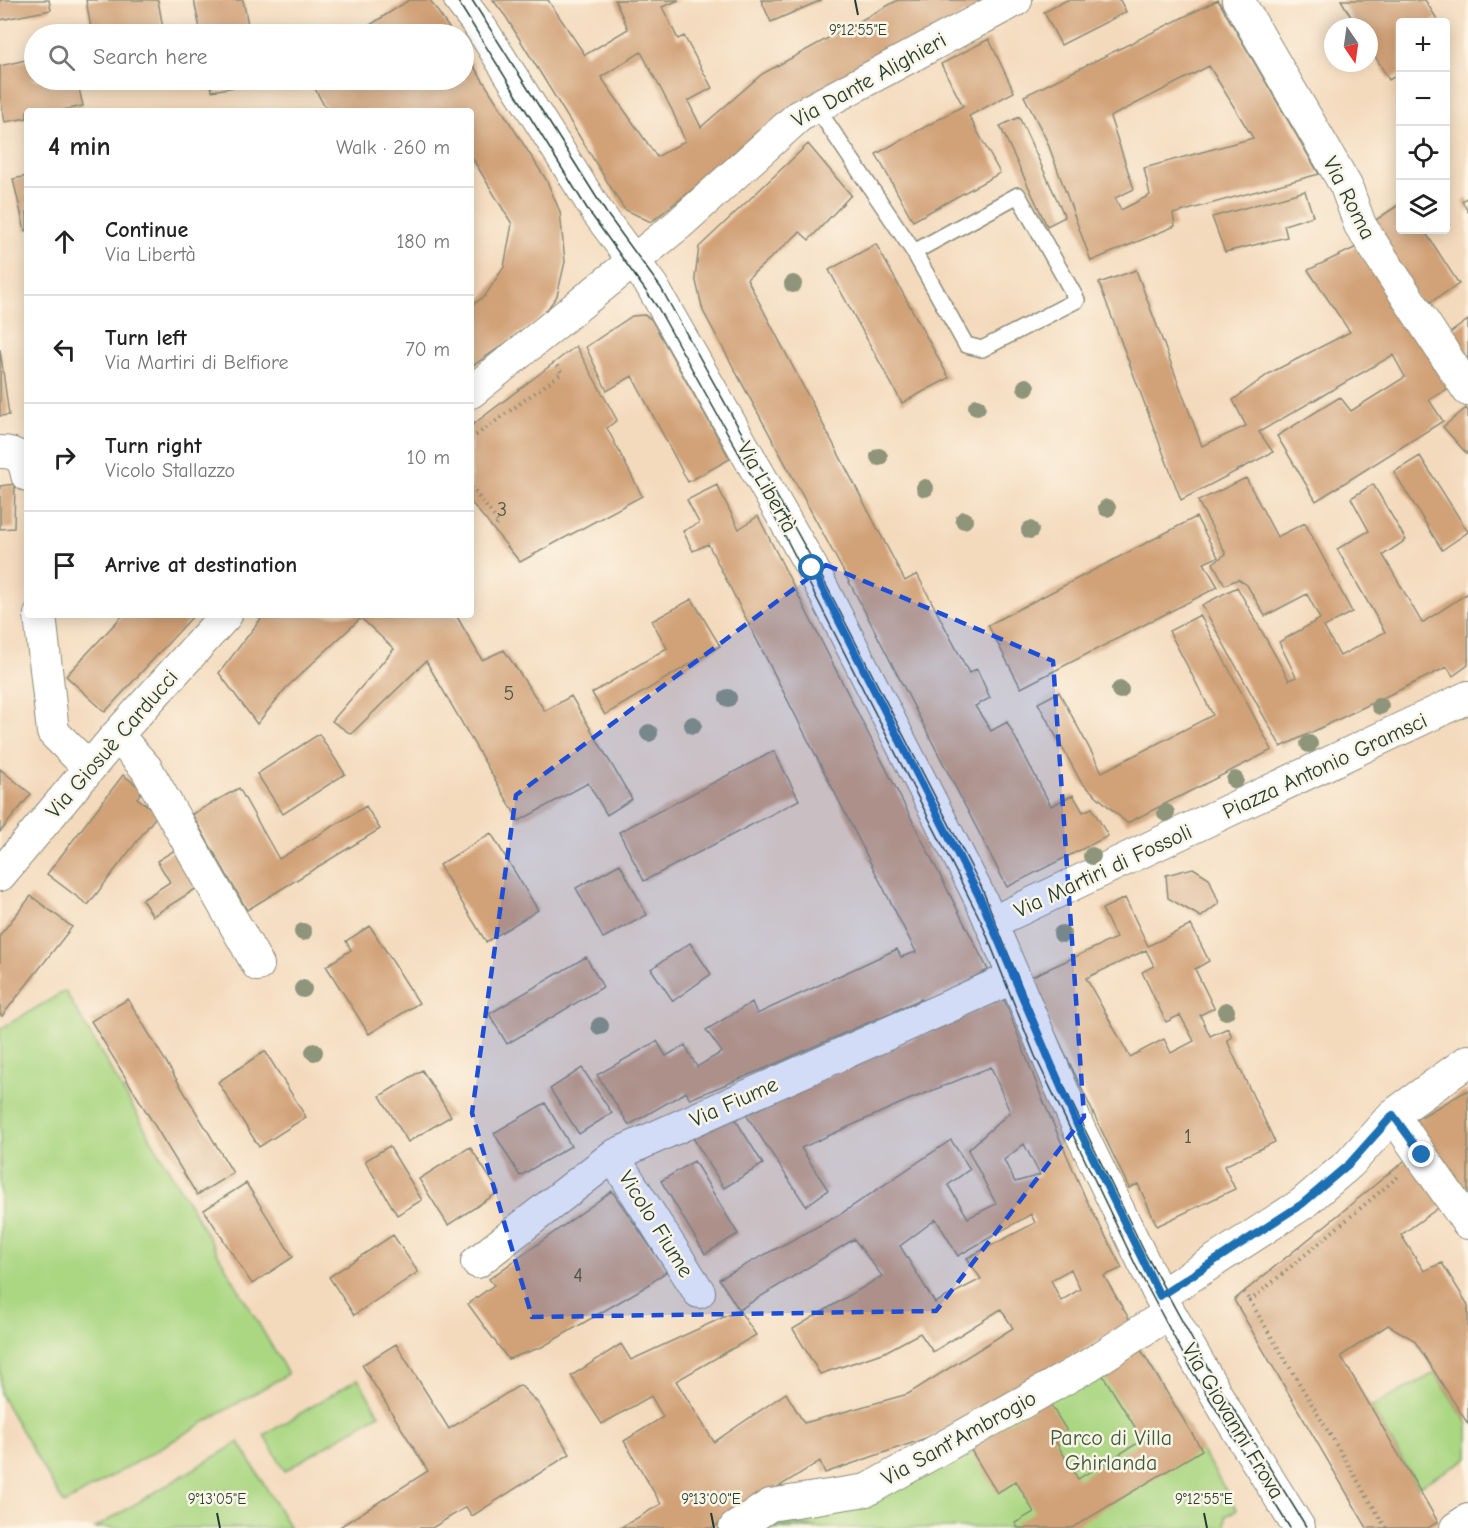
<!DOCTYPE html>
<html lang="en">
<head>
<meta charset="utf-8">
<style>
  body { margin:0; font-family:"Comic Neue",sans-serif; background:#f6f6f6; color:#222 }
  .controls { position:absolute; right:18px; top:18px; display:grid; overflow:hidden; border-radius:6px; box-shadow:0 3px 15px #0003 }
  .controls button { width:54px; height:54px; display:grid; place-items:center; padding:0; border:0; border-bottom:2px solid #e0e0e0; background:#fff; color:#222; font:30px sans-serif }
  .compass { position:absolute; left:1324px; top:18px; width:54px; height:54px; border-radius:50%; background:#fff; box-shadow:0 3px 15px #0003; rotate:167deg }
  .stop { position:absolute; width:18px; height:18px; margin:-14px; border:4px solid #1f6fb2; border-radius:50%; background:#fff }
  .stop.end { background:#1f6fb2; border-color:#fff; box-shadow:0 2px 6px #0008 }
  .list { margin:0; padding:0; list-style:none }
  h2 { display:flex; justify-content:space-between; align-items:center; height:78px; margin:0; padding:0 24px; font-size:26px }
  h2 small { font-size:20px; font-weight:400; color:#767676 }
  .list li { display:grid; grid-template-columns:39px 1fr auto; gap:18px; align-items:center; box-sizing:border-box; height:108px; padding:0 24px; border-top:2px solid #e0e0e0 }
  .list b { display:block; font-size:22px; white-space:nowrap }
  .list p { margin:0; font-size:20px; white-space:nowrap; color:#767676 }
  .list em { font-size:20px; font-style:normal; color:#767676 }
  .icon { flex:none; width:33px; height:33px; fill:none; stroke:currentColor; stroke-width:2; stroke-linecap:round; stroke-linejoin:round }
  .map { position:relative; flex:none; width:1468px; height:1528px; overflow:hidden }
  .search { position:absolute; background:#fff; box-shadow:0 3px 15px #0003; left:24px; top:24px; width:450px; height:66px; display:flex; align-items:center; gap:15px; box-sizing:border-box; padding:0 21px; border-radius:33px; color:#767676; font-size:22px }
  .panel { position:absolute; background:#fff; box-shadow:0 3px 15px #0003; left:24px; top:108px; width:450px; height:510px; border-radius:6px }
  .map>svg:first-child { display:block }
  .green { fill:#abd783; stroke:#658a5c; stroke-width:1.5 }
  .forest { fill:#88b871; stroke:#547a52; stroke-width:1.5 }
  .building { fill:#d1a177; fill-rule:evenodd }
  .lines { fill:none; stroke-linecap:round; stroke-linejoin:round }
  .service-casing { stroke:#8a8c78; stroke-width:18 }
  .minor-casing { stroke:#8a8c78; stroke-width:34 }
  .path { stroke:#8a8c78; stroke-width:4; stroke-dasharray:1.5 4.5; stroke-linecap:butt }
  .service { stroke:#fff; stroke-width:15 }
  .minor { stroke:#fff; stroke-width:32 }
  .tram { stroke:#1f3d34; stroke-width:1.5 }
  .tree { fill:#8e957a }
  .route { stroke:#1f6fb2; stroke-width:8 }
  .marked { fill:#1d4ed8; fill-opacity:0.2; stroke:#1d4ed8; stroke-width:4.5; stroke-dasharray:12 8; stroke-linejoin:round }
  .ticks { fill:none; stroke:#1f3d34; stroke-width:2 }
  .labels { text-anchor:middle; dominant-baseline:central; stroke-width:5; stroke-linejoin:round; paint-order:stroke }
  .number-label { font-size:20px; fill:#4c5645 }
  .street-label { font-size:22px; fill:#1f3d34; stroke:#fcf5e5 }
  .park-label { font-size:22px; fill:#3b5c44; stroke:#fcf5e5 }
  .ticks-label { font-size:15px; text-anchor:middle; fill:#1f3d34; stroke:#fcf5e5; stroke-width:5; stroke-linejoin:round; paint-order:stroke }
</style>
</head>
<body>
<div class="map">
<svg width="1468" height="1528" viewBox="0 0 1468 1528">
  <rect width="100%" height="100%" fill="#fcf5e5"/>
  <filter id="ink" filterUnits="userSpaceOnUse"><feTurbulence type="fractalNoise" baseFrequency=".0167" numOctaves="2"/><feDisplacementMap in="SourceGraphic" scale="12" xChannelSelector="R" yChannelSelector="G"/><feConvolveMatrix kernelMatrix="1 2 1 2 8 2 1 2 1" color-interpolation-filters="sRGB"/></filter>
  <filter id="wash" filterUnits="userSpaceOnUse"><feTurbulence type="fractalNoise" baseFrequency=".008" numOctaves="4" result="noise"/><feDisplacementMap in="SourceGraphic" scale="24" xChannelSelector="R" yChannelSelector="G"/><feGaussianBlur stdDeviation="1.35" result="paint"/><feColorMatrix in="noise" values="0 0 0 0 0 0 0 0 0 0 0 0 0 0 0 0 0 1.4 0 .05"/><feComposite in="paint" operator="in"/></filter>
  <g filter="url(#wash)">
    <rect width="100%" height="100%" fill="#f4dabd"/>
    <path class="green" d="M65,991l223,383 -224,130 -64,-110v-365z
      M1138,1345l99,164 -11,7 -1,12h-466z
      M1435,1373l33,51v34l-50,29 -47,-80z
      M358,1379l21,35 -94,57 -21,-36z
      M239,1442l51,86h-195z"/>
    <path class="forest" d="M778,1516l38,12h-57z"/>
    <g id="blocks">
      <path class="building" d="M0,0h49l2,10 -51,10z
        M86,0h72l6,34h-72z
        M194,0h49l7,34h-49z
        M409,0h21l23,34h-97z
        M493,0h55l37,55 43,-26 -13,-29h64l-17,7 16,32 6,-3 28,52 -24,13 13,26 61,-53 136,-74h88l-279,178 -56,44 -27,-13 -118,-192zM641,52l31,58 13,31 -28,16 -56,-80z
        M761,0h61l-51,22z
        M1067,0h53l6,12 -65,33 -17,-33z
        M1218,0l101,174 -146,40 2,12 -84,35 -44,-120 -23,-45zM1209,66l44,72 -109,30 6,27 -29,15 -6,-12 19,-9 -24,-72z
        M1341,0h84l12,19 -7,3h-30v51l-11,7 -20,-34v-19h-12z
        M989,39l25,53 -45,24 31,57 -87,48 -37,-67 87,-48 -22,-42z
        M464,51l83,130 13,31 5,50 -8,34 -16,22 -70,49v-61l14,-10 19,-29 8,-43 -41,-68v-45h-144l-15,-28 4,-3h148z
        M34,58v22h43l6,26 -24,5h-32v7l-22,4 -5,-26v-30z
        M210,80h36l1,5 -35,6z
        M1019,117l46,100 -18,9 -47,-100z
        M808,144l43,51 -42,45 -9,-8 -53,47 158,302 12,-7 52,99 8,-4 13,29 -15,8 16,25 16,-9 44,84 22,-11 10,17 9,-4 16,28 -101,51 -146,-283 -158,-293 -8,-34 4,-30z
        M27,176v54l-2,1 -12,-52z
        M1305,191l8,25 -29,9 3,12 -62,15 -13,-35z
        M1468,197v15l-6,-11z
        M1400,204v26h24l35,54 -36,23 -55,-82z
        M1365,243l92,140 -28,17 14,21 -127,80 -39,-65 63,-39 11,14 54,-34 -12,-22 -134,77 14,20 -92,48 -82,-217 37,-13 66,176 44,-20 -13,-26 37,-27 80,-41 -42,-62z
        M876,244l73,134 -47,25 -73,-133z
        M644,315l7,4 79,140 -42,23 -56,-106 -25,15 -21,-44 46,-31z
        M1468,320v52l-25,-34z
        M576,346l41,74 -10,8 35,68 -122,66 -49,-60v-76z
        M0,349l9,66 -9,1z
        M1466,408l2,3v44l-25,-28z
        M1420,456l48,76 -26,18 -48,-78z
        M1246,478l31,59 28,-14 47,89 -28,15 16,29 45,-24 -48,-83 32,-18 -18,-33 22,-14 33,56 -23,15 39,68 46,-30v72l-15,11 -6,-9 -166,80 -79,-142 35,-18 52,93 7,-3 -17,-35 41,-23 -13,-25 -42,22 -18,-31 -9,-6 -13,6 -12,-22 13,-9 -28,-53z
        M15,484l-1,44 -14,1v-43z
        M717,485l22,44 19,-13 230,454 -65,32 -2,-3 -160,71 -71,29 -4,-7 -57,33 -32,-50 60,-34 9,15 19,-11 12,22 25,-15 -16,-22 46,-28 5,12 140,-65 4,8 15,-5 -208,-408 -15,7 -10,-20 16,-8 -12,-23z
        M1196,517l22,40 -14,6 14,24 -197,101 -33,-63z
        M692,599l28,47 -115,69 -13,-22 75,-45 -15,-27z
        M123,615h71l-89,97 -39,-36z
        M264,615h192l26,45 22,-10 41,61 26,-15 61,103 -25,16 -19,-32 -69,38 -93,-160 -75,73 -19,-13 62,-72 -33,-31 -75,70 -29,36 -38,-51z
        M1200,615l72,135 -145,73 -46,-41 -43,-79 21,-11 43,80 111,-57 -44,-84z
        M319,734l26,40 -62,40 -26,-40z
        M774,751l25,49 -155,81 -25,-49z
        M0,769l31,25 -31,38z
        M123,775l20,15 -6,8 21,16 -70,91 -41,-31z
        M239,788l40,71 87,-53 14,23 -133,81 -55,-96z
        M491,833l47,77 -52,32 -47,-77z
        M178,848l24,37 -49,31 -11,-16 28,-18 -13,-21z
        M620,864l27,51 -44,23 -27,-50z
        M1193,868l16,10 10,25 -18,14 -33,-19 -2,-23z
        M31,896l41,31 -70,89 -2,-2v-79z
        M1125,898l23,48 43,-21 18,36 -14,8 19,39 -14,7 10,21 18,-8 4,9 -5,3 5,12 43,90 -51,24 11,23 -78,37 -19,-42 -9,4 -98,-206 2,-6 83,-38 -14,-29zM1146,950l8,16 -12,6 24,50 14,-7 14,26 -23,12 -7,-14 -34,18 -44,-79z
        M370,926l49,77 -50,31 -43,-68 25,-16 -5,-9z
        M690,943l21,31 -38,27 -22,-32z
        M586,957l17,30 -96,57 -18,-30z
        M128,999l105,174 -36,22 -106,-174z
        M1004,999l38,99 43,99 37,71 -18,8 27,46 -196,113 -110,38 -5,-12 -108,67h-92l41,-24 -37,-63 39,-24 -12,-21 -49,28 -31,-48 50,-32 10,16 108,-50 17,25 -80,46 38,61 72,-49 18,30 104,-29 105,-66 -12,-19 -68,43 -13,-19 -35,19 -65,22 -27,-45 89,-53 -28,-37 -115,71 -20,-31 120,-64 112,-75 19,29 -22,16 20,33 28,-14 -28,-54 42,-38 -19,-45 -85,34 -105,47 27,42 -22,16 -61,-93zM1024,1144l16,31 -25,7 -11,-22zM1031,1214l4,9 -68,35 14,21 -46,24 -35,-57 36,-27 22,37zM1071,1269l9,20 -19,12 -10,-21z
        M265,1051l41,66 -47,30 -41,-65z
        M582,1068l30,45 -33,21 -29,-45z
        M422,1070l29,46 -43,26 -28,-46z
        M1468,1090v122l-58,-89z
        M545,1103l26,43 -51,30 -26,-43z
        M732,1114l31,50 -39,24 -31,-50z
        M389,1146l33,54 -25,15 -32,-54z
        M470,1147l29,45 -51,33 -29,-46z
        M1414,1153l31,50 -44,32 23,36 18,-8 26,42v119l-54,-84 -26,-15 -47,31 97,166 -10,6h-61l-133,-228z
        M694,1161l44,73 -33,20 -44,-73z
        M246,1183l47,74 -41,27 -48,-74z
        M612,1191l55,80 -22,16 -103,60 -34,12 -40,-55 26,-19 -5,-6z
        M393,1235l25,37 -64,43 -25,-38z
        M396,1344l53,85 71,-44 18,18 32,51 -98,62 -6,-9 -34,21h-94l90,-57 -66,-106z
        M1138,1345l64,105 -130,78h-54l-3,-5 19,-11 -18,-31 -19,12 -28,-46 78,-48 20,32 -13,8 24,40 65,-39 -44,-71z"/>
    </g>
  </g>
  <g filter="url(#ink)">
    <use href="#blocks" fill-opacity="0" stroke="#8a8c78" stroke-width="1.5"/>
    <g class="lines">
      <defs>
        <path id="service" d="M816,107l98,145 52,93 16,4 95,-49 -59,-105 -104,57"/>
        <path id="minor" d="M460,0l21,28 117,185 54,73 160,282 170,334 96,225 82,169 67,117 72,115
          M1238,0l108,186 14,39 108,165
          M471,392l208,-168 120,-108 217,-116
          M0,452c17,0 24,6 27,23
          M40,615l13,117 36,36
          M117,735l29,33 112,197
          M0,875l117,-140 109,-120
          M991,923l477,-226
          M1393,1115l75,108
          M613,1156l86,136
          M477,1262l136,-106 399,-178
          M1160,1296l142,-92 48,-41 43,-48 75,-54
          M735,1528l35,-23 97,-15 222,-125 80,-52
          M1456,1528l12,-8"/>
      </defs>
      <use href="#service" class="service-casing"/>
      <use href="#minor" class="minor-casing"/>
      <path class="path" d="M471,439l91,-66 -7,-10
        M471,487l28,36 -7,5
        M1244,1292l6,9
        M1386,1528l-136,-227 150,-126"/>
      <use href="#service" class="service"/>
      <use href="#minor" class="minor"/>
      <path class="tram" d="M457,0l131,210 70,98 128,230 195,383 54,135 101,210 55,103 99,159
        M472,0l135,214 54,74 162,291 158,307 67,168 97,199 60,110 102,165"/>
    </g>
    <g class="tree">
      <circle cx="793" cy="284" r="9"/>
      <circle cx="1026" cy="387" r="9"/>
      <circle cx="977" cy="407" r="9"/>
      <circle cx="879" cy="457" r="9"/>
      <circle cx="925" cy="488" r="9"/>
      <circle cx="1107" cy="508" r="9"/>
      <circle cx="964" cy="520" r="9"/>
      <circle cx="1030" cy="530" r="9"/>
      <circle cx="1120" cy="690" r="9"/>
      <circle cx="728" cy="698" r="9"/>
      <circle cx="1380" cy="706" r="9"/>
      <circle cx="693" cy="725" r="9"/>
      <circle cx="649" cy="733" r="9"/>
      <circle cx="1309" cy="744" r="9"/>
      <circle cx="1235" cy="780" r="9"/>
      <circle cx="1166" cy="813" r="9"/>
      <circle cx="1092" cy="856" r="9"/>
      <circle cx="303" cy="932" r="9"/>
      <circle cx="1062" cy="934" r="9"/>
      <circle cx="303" cy="989" r="9"/>
      <circle cx="1226" cy="1011" r="9"/>
      <circle cx="600" cy="1026" r="9"/>
      <circle cx="314" cy="1052" r="9"/>
    </g>
  </g>
  <g class="lines" filter="url(#ink)">
    <path class="route" d="M812,568l170,334 96,225 82,169 142,-92 48,-41 43,-48 29,40"/>
  </g>
  <path class="marked" d="M826,565l227,96 31,456 -148,194 -404,6 -60,-204 44,-318z"/>
  <path class="ticks" d="M855,0l3,15M217,1513l3,15M711,1513l3,15M1204,1513l3,15"/>
  <g class="labels">
    <g class="number-label">
      <text x="502" y="509">3</text>
      <text x="509" y="693">5</text>
      <text x="1188" y="1136">1</text>
      <text x="578" y="1275">4</text>
    </g>
    <g class="street-label">
      <text transform="translate(869 80) rotate(-29)">Via Dante Alighieri</text>
      <text transform="translate(1349 198) rotate(63)">Via Roma</text>
      <text transform="translate(767 487) rotate(61)">Via Libertà</text>
      <text transform="translate(112 744) rotate(-49)">Via Giosuè Carducci</text>
      <text transform="translate(1325 766) rotate(-25)">Piazza Antonio Gramsci</text>
      <text transform="translate(1103 871) rotate(-25)">Via Martiri di Fossoli</text>
      <text transform="translate(734 1102) rotate(-24)">Via Fiume</text>
      <text transform="translate(656 1224) rotate(58)">Vicolo Fiume</text>
      <text transform="translate(1233 1421) rotate(59)">Via Giovanni Frova</text>
      <text transform="translate(959 1438) rotate(-29)">Via Sant'Ambrogio</text>
    </g>
    <g class="park-label">
      <text x="1111" y="1438">Parco di Villa<tspan x="1111" dy="25">Ghirlanda</tspan></text>
    </g>
  </g>
  <g class="ticks-label">
    <text x="858" y="35">9°12'55"E</text>
    <text x="217" y="1504">9°13'05"E</text>
    <text x="711" y="1504">9°13'00"E</text>
    <text x="1204" y="1504">9°12'55"E</text>
  </g>
</svg>
<div class="controls">
<button>+</button>
<button>−</button>
<button><svg class="icon" aria-label="locate" viewBox="0 0 24 24"><circle cx="12" cy="12" r="6"/><path d="M12 2v4M12 18v4M2 12h4M18 12h4"/></svg></button>
<button><svg class="icon" aria-label="layers" viewBox="0 0 24 24"><path d="M12 4l9 5-9 5-9-5zM3 14l9 5 9-5"/></svg></button>
</div>
<svg class="compass" viewBox="-18 -18 36 36"><path d="M0-13l5 13h-10z" fill="#e53935"/><path d="M0 13l5-13h-10z" fill="#767676"/></svg>
<div class="stop" style="left:812px;top:568px"></div>
<div class="stop end" style="left:1422px;top:1155px"></div>
<div class="search"><svg class="icon" aria-label="search" viewBox="0 0 24 24"><circle cx="10" cy="10" r="6"/><path d="M15 15l6 6"/></svg>Search here</div>
<section class="panel">
<h2>4 min<small>Walk · 260 m</small></h2>
<ul class="list">
<li><svg class="icon" aria-label="ahead" viewBox="0 0 24 24"><path d="M12 20V5M6 11l6-6 6 6"/></svg><div><b>Continue</b><p>Via Libertà</p></div><em>180 m</em></li>
<li><svg class="icon" aria-label="left" viewBox="0 0 24 24"><path d="M17 20v-9H6M10 6l-5 5 5 5"/></svg><div><b>Turn left</b><p>Via Martiri di Belfiore</p></div><em>70 m</em></li>
<li><svg class="icon" aria-label="right" viewBox="0 0 24 24"><path d="M7 20v-9h11M14 6l5 5-5 5"/></svg><div><b>Turn right</b><p>Vicolo Stallazzo</p></div><em>10 m</em></li>
<li><svg class="icon" aria-label="arrive" viewBox="0 0 24 24"><path d="M6 21V4h12l-3 4 3 4H6"/></svg><div><b>Arrive at destination</b></div></li>
</ul>
</section>
</div>
</body>
</html>
